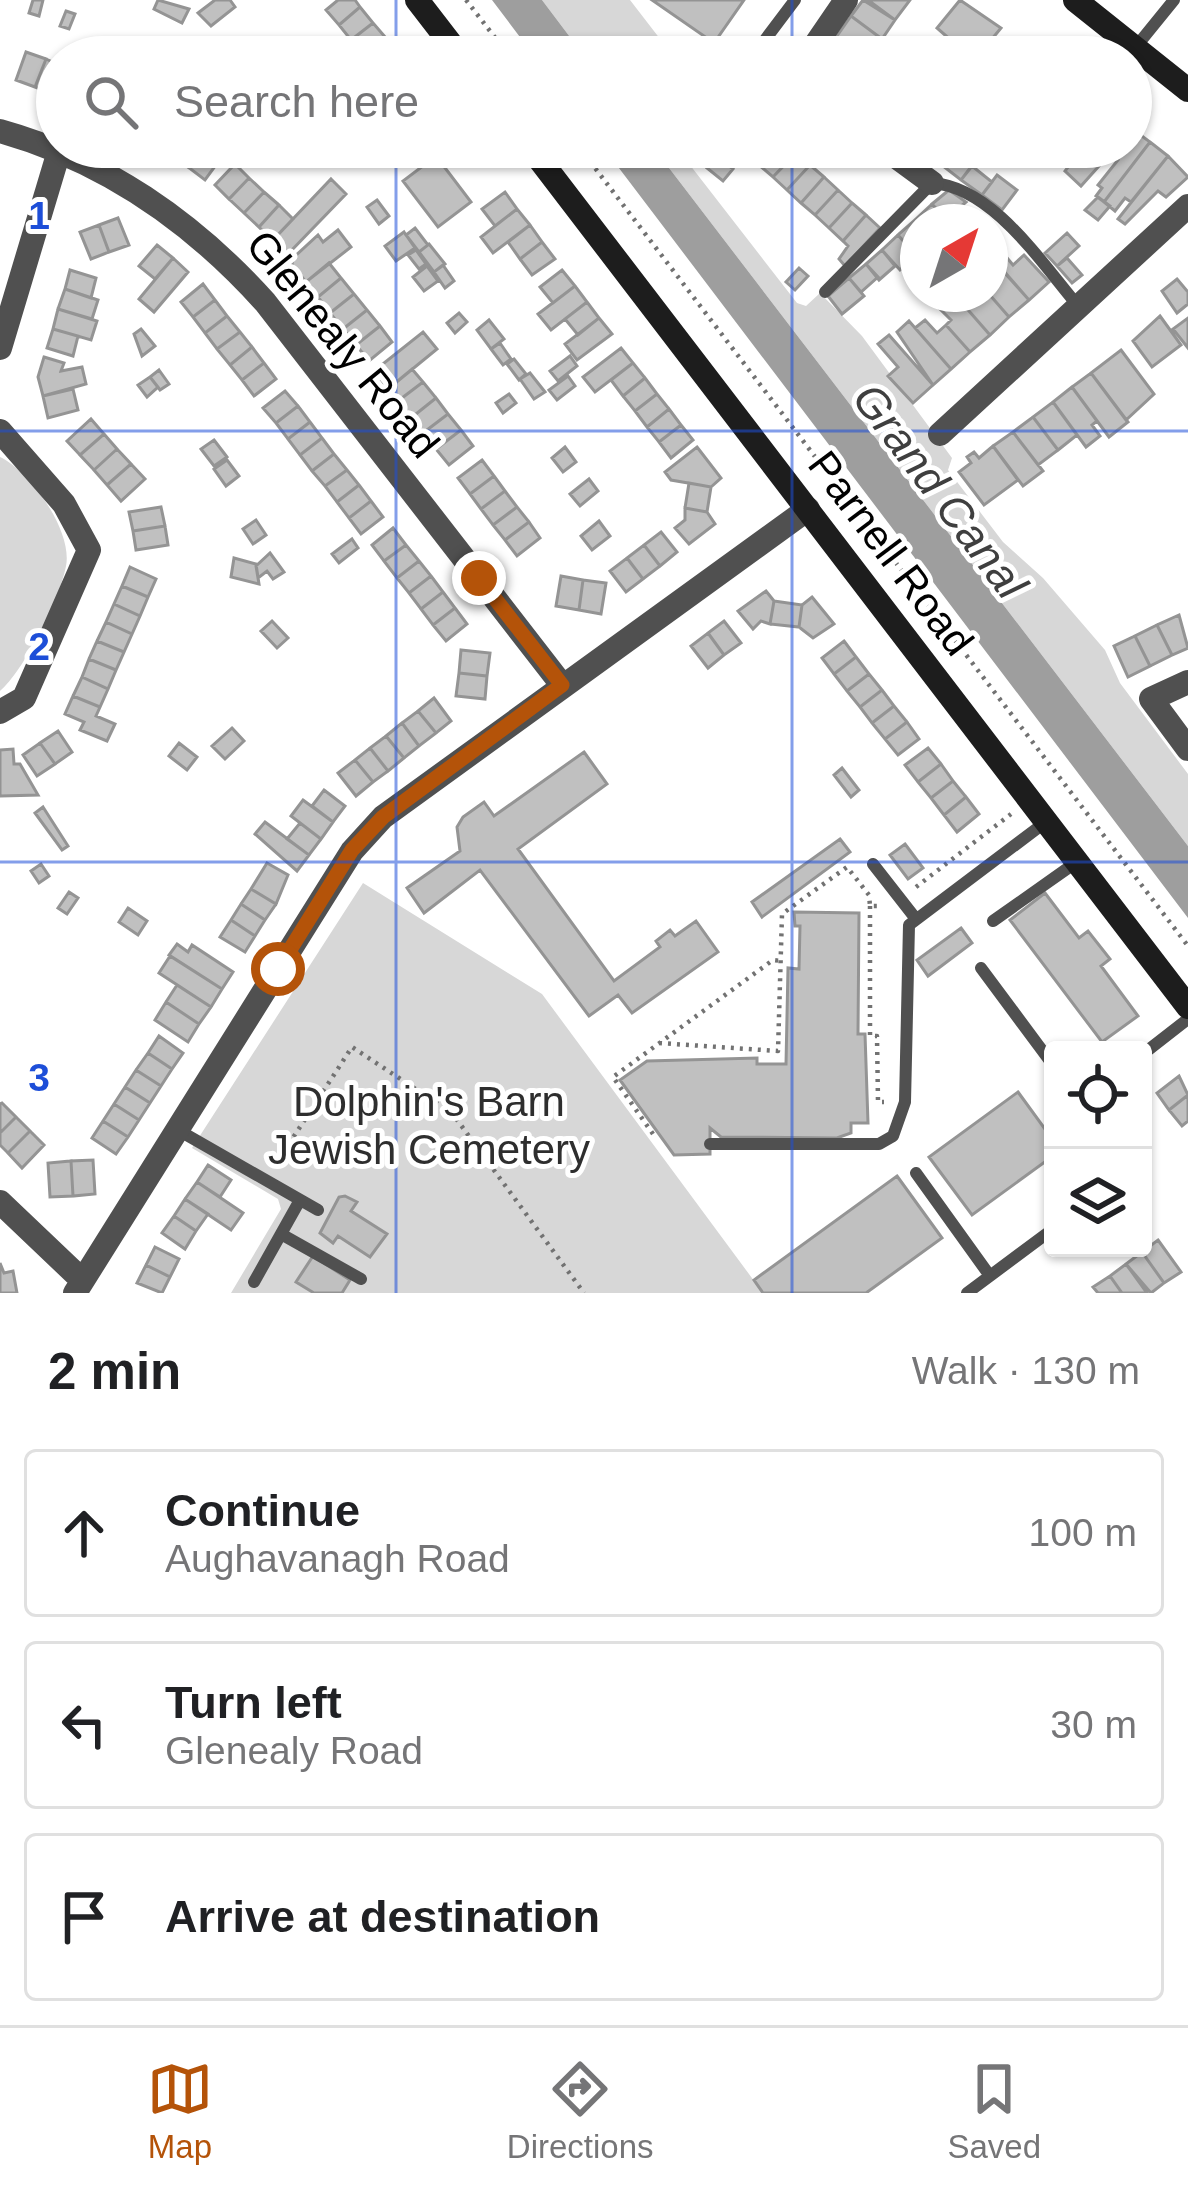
<!DOCTYPE html>
<html lang="en">
<head>
<meta charset="utf-8">
<style>
  body { margin:0; font-family:Arial,sans-serif; background:#f2f2f2; color:#202124 }
  .controls { position:absolute; right:36px; bottom:36px; display:grid; overflow:hidden; border-radius:12px; box-shadow:0 3px 9px #0004 }
  .controls button { width:108px; height:108px; display:grid; place-items:center; padding:0; border:0; border-bottom:3px solid #e0e0e0; background:#fff; color:#202124; font:60px sans-serif }
  .compass { position:absolute; left:900px; top:204px; width:108px; height:108px; border-radius:50%; background:#fff; box-shadow:0 3px 9px #0004; rotate:39deg }
  .stop { position:absolute; width:36px; height:36px; margin:-27px; border:9px solid #b45309; border-radius:50%; background:#fff }
  .stop.end { background:#b45309; border-color:#fff; box-shadow:0 3px 12px #0008 }
  .list { margin:0; padding:0; list-style:none }
  h2 { display:flex; justify-content:space-between; align-items:center; height:156px; margin:0; padding:0 48px; font-size:51px }
  h2 small { font-size:39px; font-weight:400; color:#757577 }
  .list li { display:grid; grid-template-columns:78px 1fr auto; gap:36px; align-items:center; box-sizing:border-box; height:168px; margin:0 24px 24px; padding:0 24px; border:3px solid #e0e0e0; border-radius:12px }
  .list b { display:block; font-size:45px; white-space:nowrap }
  .list p { margin:0; font-size:39px; white-space:nowrap; color:#757577 }
  .list em { font-size:39px; font-style:normal; color:#757577 }
  .icon { flex:none; width:66px; height:66px; fill:none; stroke:currentColor; stroke-width:2; stroke-linecap:round; stroke-linejoin:round }
  .map { position:relative; flex:none; width:1188px; height:1293px; overflow:hidden }
  .search { position:absolute; background:#fff; box-shadow:0 3px 9px #0004; left:36px; right:36px; top:36px; height:132px; display:flex; align-items:center; gap:30px; box-sizing:border-box; padding:0 42px; border-radius:66px; color:#757577; font-size:45px }
  .sheet { height:732px; background:#fff }
  nav { display:flex; justify-content:space-around; align-items:center; box-sizing:border-box; height:168px; border-top:3px solid #e0e0e0; background:#fff; font-size:33px; color:#757577 }
  nav a { display:grid; justify-items:center; gap:6px }
  nav .on { color:#b45309 }
  .map>svg:first-child { display:block }
  .green { fill:#d7d7d7 }
  .water { fill:#9e9e9e }
  .building { fill:#c0c0c0; stroke:#949494; stroke-width:3 }
  .lines { fill:none; stroke-linecap:round; stroke-linejoin:round }
  .path { stroke:#727272; stroke-width:4.5; stroke-dasharray:3 6; stroke-linecap:butt }
  .service { stroke:#505050; stroke-width:12 }
  .minor { stroke:#505050; stroke-width:24 }
  .secondary { stroke:#1d1d1d; stroke-width:24 }
  .route { stroke:#b45309; stroke-width:15 }
  .grid { fill:none; stroke:#1d4ed8; stroke-width:3; stroke-opacity:0.55 }
  .labels { text-anchor:middle; dominant-baseline:central; stroke-width:10; stroke-linejoin:round; paint-order:stroke }
  .street-label { font-size:42px; fill:#000; stroke:#fff }
  .park-label { font-size:42px; fill:#2e2e2e; stroke:#fff }
  .water-label { font-size:45px; font-style:italic; fill:#3f3f3f; stroke:#fff }
  .grid-label { font-size:39px; text-anchor:middle; font-weight:bold; fill:#1d4ed8; stroke:#fff; stroke-width:10; stroke-linejoin:round; paint-order:stroke }
</style>
</head>
<body>
<div class="map">
<svg width="1188" height="1293" viewBox="0 0 1188 1293">
  <rect width="100%" height="100%" fill="#fff"/>
  <path class="green" d="M542,0h88l44,57h-89z
    M653,147h23l121,156 9,3 14,-13 42,43 90,122 -4,12 55,72 40,36 62,72 15,33 68,91v72z
    M0,457c30,14 73,74 66,109 -6,32 -42,105 -66,125z
    M363,883l179,111 221,299h-532l50,-84 -3,-10 -86,-51z"/>
  <path class="water" d="M492,0h50l43,57h-50z
    M603,147h50l535,699v72z"/>
  <path class="building" d="M33,0h10l-4,16 -10,-3z
    M158,0l31,9 -7,14 -28,-14z
    M215,0h15l5,7 -24,19 -13,-13z
    M338,0h17l5,7 -21,18 -13,-15z
    M652,0h92l-30,43z
    M863,0l32,20 -13,19 -31,-23z
    M868,0h42l-15,20z
    M960,0l41,28 -24,29h-7l-33,-29z
    M360,7l13,16 -22,17 -12,-15z
    M66,11l9,3 -6,15 -9,-3z
    M851,16l31,23 -14,18 -31,-21z
    M373,23l13,15 -22,18 -13,-16z
    M837,36l30,21h-39l-4,-3z
    M298,42l6,9 -20,6 -3,-3z
    M26,52l20,7 -11,28 -19,-7z
    M46,59l11,5 -3,30 -19,-7z
    M1131,128l19,14 -46,60 -8,-6 6,-8 -4,-3 20,-25 -7,-6 5,-7h15z
    M1150,142l18,14 -37,46 -6,-4 -10,13 -11,-9z
    M177,147h26l-15,20 -16,-13z
    M203,147l21,7 -19,26 -17,-13z
    M750,147h25l-16,18 -14,-13z
    M775,147l22,5 -24,25 -14,-12z
    M1097,147h19l-35,39 -16,-15 13,-17 7,7z
    M956,150l18,13 -13,17 -18,-14z
    M797,152l13,13 -23,25 -14,-13z
    M436,156l35,46 -33,25 -35,-46z
    M717,156l16,13 -10,12 -16,-13z
    M1168,156l20,21 -22,20 -8,-6 -33,33 -7,-5z
    M235,164l14,14 -20,21 -14,-14z
    M810,165l14,12 -23,26 -14,-13z
    M972,166l20,16 -10,13 -21,-15z
    M997,175l20,15 -15,20 -20,-15z
    M824,177l14,13 -23,25 -14,-12z
    M249,178l15,14 -20,21 -15,-14z
    M331,179l15,15 -59,61 -15,-14z
    M838,190l14,13 -23,25 -14,-13z
    M949,190l17,12 -20,17 -14,-15z
    M264,192l15,13 -20,22 -15,-14z
    M505,192l12,17 -22,17 -13,-17z
    M1098,197l12,9 -12,14 -13,-10z
    M377,200l12,16 -10,8 -12,-17z
    M852,203l14,12 -23,26 -14,-13z
    M932,204l14,15 -28,5 -3,-4z
    M279,205l14,14 -21,22 -13,-14z
    M517,209l13,16 -37,28 -12,-16z
    M866,215l14,13 -35,38 -6,-7 9,-13 -5,-5z
    M118,218l11,27 -20,7 -10,-27z
    M915,220l3,4 -3,30 -17,-19z
    M99,225l10,27 -18,7 -11,-27z
    M530,225l12,17 -22,17 -12,-17z
    M415,228l13,17 -9,7 -13,-17z
    M338,230l13,17 -45,35 -14,-17 1,-7 25,-23 5,7z
    M404,232l11,16 -19,13 -11,-15z
    M1067,233l12,13 -22,20 -12,-13z
    M898,235l18,21 -16,14 -18,-20z
    M542,242l13,17 -23,16 -12,-16z
    M429,244l16,20 -11,8 -15,-20z
    M157,245l16,13 -18,21 -16,-13z
    M416,250l10,14 -7,5 -11,-14z
    M882,250l13,16 -16,14 -13,-16z
    M1003,253l10,12 11,-10 25,27 -20,18 -34,-39z
    M173,258l15,14 -34,40 -15,-13z
    M1067,258l15,17 -10,8 -15,-17z
    M994,261l35,39 -20,17 -20,-23z
    M329,263l12,15 -23,19 -12,-15z
    M866,264l12,13 -17,15 -12,-14z
    M443,265l11,16 -9,7 -11,-16z
    M427,266l11,15 -14,10 -11,-14z
    M799,268l9,8 -13,14 -9,-8z
    M70,270l26,8 -5,20 -26,-9z
    M562,270l13,16 -22,17 -13,-16z
    M341,278l13,16 -24,19 -12,-16z
    M849,278l15,18 -22,18 -14,-18z
    M1177,279l11,13v12l-11,9 -15,-22z
    M203,284l12,16 -22,17 -12,-15z
    M575,286l12,16 -36,28 -13,-16z
    M65,289l33,11 -6,19 -34,-10z
    M354,294l13,16 -24,19 -13,-16z
    M970,294l4,5 15,-5 20,23 -19,18 -35,-40z
    M955,295l35,40 -20,17 -24,-27 5,-5 -11,-11z
    M215,300l12,16 -22,17 -12,-16z
    M587,302l12,16 -21,17 -13,-16z
    M58,309l39,12 -6,19 -38,-11z
    M367,310l13,16 -24,19 -13,-16z
    M459,313l8,9 -12,11 -8,-10z
    M227,316l13,16 -23,17 -12,-16z
    M1160,316l21,29 -29,22 -19,-26z
    M599,318l13,16 -35,26 -12,-16z
    M1188,318v30l-15,-19z
    M489,320l15,19 -13,10 -14,-19z
    M925,320l12,13 9,-8 24,27 -19,17 -36,-41z
    M909,321l42,48 -18,16 -36,-53z
    M380,326l12,16 -23,19 -13,-16z
    M53,329l25,7 -5,20 -26,-8z
    M141,329l14,17 -13,10 -8,-22z
    M240,332l12,15 -22,18 -13,-16z
    M423,332l14,17 -49,40 -14,-18z
    M889,335l44,50 -20,18 -25,-27 10,-9 -20,-23z
    M500,343l11,16 -8,6 -12,-16z
    M252,347l12,16 -22,17 -12,-15z
    M621,348l12,15 -38,29 -12,-15z
    M1121,350l33,44 -28,26 -35,-47z
    M570,356l7,10 -19,15 -8,-10z
    M44,357l20,6 -3,8 21,-4 4,17 -43,12 -5,-19z
    M514,359l12,15 -7,6 -12,-16z
    M264,363l12,16 -22,17 -12,-16z
    M633,363l12,15 -22,18 -12,-16z
    M412,369l11,13 -25,19 -10,-12z
    M159,370l10,14 -9,6 -10,-13z
    M530,373l15,19 -11,7 -14,-20z
    M1091,373l37,49 -19,15 -37,-50z
    M568,376l7,10 -18,14 -8,-10z
    M150,377l8,10 -11,10 -9,-12z
    M645,378l12,16 -22,17 -12,-15z
    M423,382l13,16 -25,20 -13,-17z
    M1072,387l25,34 -5,4 8,11 -14,11 -33,-45z
    M73,389l5,21 -30,8 -5,-22z
    M285,391l13,15 -22,17 -13,-15z
    M509,394l7,9 -13,10 -7,-10z
    M657,394l12,15 -22,18 -12,-16z
    M436,398l12,16 -25,19 -12,-15z
    M1053,402l24,33 -19,15 -25,-33z
    M298,406l12,16 -22,17 -12,-16z
    M669,409l12,16 -22,17 -12,-15z
    M448,414l13,16 -25,19 -13,-16z
    M1033,417l25,33 -20,15 -25,-33z
    M91,419l13,15 -24,21 -13,-14z
    M310,422l12,16 -22,17 -12,-16z
    M681,425l12,15 -22,18 -12,-16z
    M461,430l12,16 -24,19 -13,-16z
    M1013,432l30,39 -20,15 -30,-40z
    M104,434l13,15 -23,21 -14,-15z
    M322,438l12,16 -22,17 -12,-16z
    M214,440l13,17 -13,9 -13,-17z
    M993,446l25,34 -34,25 -25,-33 12,-9 -4,-6 7,-5 5,6z
    M565,447l11,15 -13,10 -11,-14z
    M697,447l24,31 -10,9 -40,-7 -6,-8z
    M117,449l14,15 -24,21 -13,-15z
    M334,454l13,16 -22,16 -13,-15z
    M227,460l12,16 -13,10 -12,-17z
    M482,460l12,16 -24,18 -12,-16z
    M131,464l14,15 -24,22 -14,-16z
    M347,470l12,15 -22,17 -12,-16z
    M494,476l11,15 -24,18 -11,-15z
    M589,479l9,12 -18,15 -10,-12z
    M689,483l22,4 -4,25 -22,-4z
    M359,485l12,16 -22,17 -12,-16z
    M505,491l12,16 -24,18 -12,-16z
    M371,501l12,16 -22,17 -12,-16z
    M161,507l4,19 -32,5 -4,-19z
    M517,507l12,15 -24,18 -12,-15z
    M685,508l22,4 8,12 -26,20 -14,-16 10,-8z
    M256,520l10,15 -13,9 -10,-15z
    M599,521l11,15 -18,14 -11,-14z
    M529,522l11,16 -23,18 -12,-16z
    M165,526l3,19 -32,5 -3,-19z
    M393,528l13,17 -22,16 -12,-16z
    M661,532l16,20 -17,14 -16,-21z
    M352,539l6,9 -19,15 -7,-9z
    M406,545l13,16 -22,17 -13,-17z
    M644,545l16,21 -17,13 -16,-21z
    M270,553l14,19 -11,7 -6,-8 -9,7 -2,-12z
    M234,558l22,6 3,20 -28,-7z
    M627,558l16,21 -17,13 -16,-21z
    M419,561l12,15 -22,17 -12,-15z
    M130,567l26,12 -8,18 -26,-11z
    M431,576l12,16 -22,17 -12,-16z
    M561,576l22,4 -4,30 -23,-4z
    M583,580l23,3 -5,31 -22,-4z
    M122,586l26,11 -8,19 -26,-12z
    M766,591l8,10 -4,23 -9,-3 -8,8 -15,-18z
    M443,592l12,16 -22,17 -12,-16z
    M812,597l22,27 -21,14 -14,-11 3,-22z
    M774,601l28,4 -3,22 -29,-3z
    M114,604l26,12 -8,18 -26,-12z
    M455,608l12,16 -21,17 -13,-16z
    M1179,615l9,33 -16,7 -15,-30z
    M272,621l16,17 -11,10 -16,-17z
    M724,621l17,22 -17,12 -16,-22z
    M106,622l26,12 -8,18 -27,-11z
    M1157,625l15,30 -22,11 -15,-30z
    M708,633l16,22 -16,13 -17,-22z
    M1135,636l15,30 -22,11 -14,-31z
    M97,641l27,11 -8,18 -27,-11z
    M844,641l12,16 -22,17 -12,-16z
    M461,650l29,3 -3,23 -28,-3z
    M856,657l13,17 -22,17 -13,-17z
    M89,659l27,11 -8,19 -26,-12z
    M459,673l28,3 -2,23 -29,-3z
    M869,674l13,16 -22,17 -13,-16z
    M82,677l26,12 -8,18 -27,-11z
    M882,690l12,16 -22,17 -12,-16z
    M73,696l27,11 -4,9 19,8 -8,17 -27,-11 4,-8 -19,-8z
    M434,698l17,23 -15,12 -18,-22z
    M894,706l13,16 -22,17 -13,-16z
    M418,711l18,22 -17,13 -17,-23z
    M907,722l12,17 -21,16 -13,-16z
    M402,723l17,23 -15,12 -18,-22z
    M232,728l12,13 -19,18 -13,-13z
    M58,731l14,21 -17,12 -15,-21z
    M386,736l18,22 -16,13 -18,-23z
    M40,743l15,21 -18,12 -14,-21z
    M179,743l18,14 -10,13 -18,-14z
    M370,748l18,23 -15,11 -18,-22z
    M928,748l13,16 -23,18 -13,-17z
    M13,749l1,15h6l18,31 -38,1v-46z
    M584,752l23,32 -89,65 96,132 46,-34 -4,-6 14,-11 5,6 21,-15 22,31 -86,61 -14,-18 -29,21 -109,-146 -56,43 -17,-25 53,-37 -3,-24 6,-10 21,-15 10,14z
    M355,760l18,22 -17,14 -18,-23z
    M941,764l12,17 -22,17 -13,-16z
    M842,768l17,22 -8,7 -17,-22z
    M953,781l13,16 -22,18 -13,-17z
    M324,790l21,16 -12,16 -21,-16z
    M966,797l13,17 -22,18 -13,-17z
    M303,800l30,22 -12,17 -30,-23z
    M43,807l25,39 -6,4 -27,-37z
    M265,822l44,33 -12,16 -42,-37z
    M300,823l21,16 -12,16 -22,-16z
    M840,839l10,13 -88,65 -10,-15z
    M905,844l18,24 -15,11 -18,-24z
    M267,863l21,12 -12,29 -25,-15z
    M41,864l8,12 -10,7 -8,-12z
    M251,889l25,15 -11,16 -24,-16z
    M69,892l9,6 -11,16 -9,-6z
    M1045,893l34,45 9,-7 22,28 -9,7 37,50 -36,26 -92,-122z
    M241,904l24,16 -10,16 -24,-16z
    M128,908l19,13 -9,14 -19,-13z
    M794,912l65,1 -1,121h7l3,89h-17v10l-14,5 -116,-1 -11,-9v26l-36,1 -54,-75 27,-19 110,-3v6h29l2,-96 11,1 1,-43h-5z
    M231,920l24,16 -10,16 -25,-15z
    M961,928l11,15 -44,33 -11,-16z
    M177,944l11,8 4,-7 41,27 -11,17 -53,-34z
    M170,956l52,33 -11,18 -52,-34z
    M177,985l34,22 -12,17 -33,-22z
    M166,1002l33,22 -11,18 -33,-22z
    M159,1036l24,17 -11,16 -24,-16z
    M148,1053l24,16 -11,17 -25,-16z
    M136,1070l25,16 -11,17 -25,-16z
    M1179,1076l9,19 -19,15 -12,-17z
    M125,1087l25,16 -11,17 -25,-16z
    M1018,1092l35,48v16l-81,59 -43,-58z
    M1188,1095v26l-6,5 -13,-16z
    M2,1103l14,14 -16,16v-29z
    M114,1104l25,16 -11,17 -25,-16z
    M16,1117l14,14 -22,22 -8,-8v-12z
    M103,1121l25,16 -12,17 -24,-16z
    M30,1131l14,14 -22,23 -14,-15z
    M93,1160l2,34 -22,2 -2,-35z
    M71,1161l2,35 -23,1 -2,-34z
    M208,1165l23,15 -11,17 -23,-15z
    M897,1176l45,62 -76,55h-103l-9,-13z
    M197,1182l46,31 -12,17 -46,-31z
    M345,1196l12,6 -6,9 36,23 -17,23 -32,-21 -5,7 -13,-10 19,-36z
    M185,1199l23,15 -12,17 -22,-15z
    M174,1216l22,15 -11,18 -23,-16z
    M1158,1240l23,32 -17,11 -22,-31z
    M155,1247l24,12 -9,18 -24,-12z
    M1142,1252l22,31 -13,10 -25,-29z
    M313,1256l37,24 -8,13h-28l-18,-11z
    M0,1263l4,10 9,-2 4,22h-17z
    M1126,1264l21,29h-25l-12,-17z
    M146,1265l24,12 -8,16 -25,-10z
    M1110,1276l12,17h-24l-5,-6z"/>
  <g class="lines">
    <path class="path" d="M466,0l44,57
      M579,147l609,799
      M916,887l95,-73
      M870,906v130h7l1,66h6
      M659,1043l119,8 4,-137 65,-47 22,28 1,11h9
      M653,1134l-40,-57 160,-117 8,1
      M274,1167l78,-120 100,66 132,180"/>
    <path class="service" d="M1135,48l39,-48
      M752,57l43,-57
      M825,292l107,-109c61,4 110,81 147,124
      M873,864l43,55
      M993,921l85,-60
      M981,968l72,97
      M1143,1054l45,-35
      M178,1130l140,80
      M710,1144h169l14,-8 12,-34 4,-177 138,-104
      M916,1173l74,103
      M281,1234l80,45
      M254,1282l46,-82
      M967,1293l86,-64"/>
    <path class="minor" d="M807,57l39,-57
      M0,131c104,29 193,91 265,171l297,383
      M883,147l49,36
      M0,348l60,-200
      M0,431l64,73 25,46 -65,148 -24,14
      M940,434l248,-228
      M1188,682l-37,17 37,50
      M0,1202l82,78
      M75,1293l277,-442 31,-34 425,-308"/>
    <path class="secondary" d="M417,0l44,57
      M1075,0l113,90
      M530,147l658,860"/>
  </g>
  <g class="lines">
    <path class="route" d="M278,969l74,-119 31,-33 179,-132 -83,-107"/>
  </g>
  <path class="grid" d="M396,0v57M792,0v57M396,147v1146M792,147v1146M0,431h1188M0,862h1188"/>
  <g class="labels">
    <g class="street-label">
      <text transform="translate(343 344) rotate(51)">Glenealy Road</text>
      <text transform="translate(891 553) rotate(53)">Parnell Road</text>
    </g>
    <g class="park-label">
      <text x="429" y="1101">Dolphin's Barn<tspan x="429" dy="48">Jewish Cemetery</tspan></text>
    </g>
    <g class="water-label">
      <text transform="translate(940 491) rotate(53)">Grand Canal</text>
    </g>
  </g>
  <g class="grid-label">
    <text x="39" y="229">1</text>
    <text x="39" y="660">2</text>
    <text x="39" y="1091">3</text>
  </g>
</svg>
<div class="controls">
<button><svg class="icon" aria-label="locate" viewBox="0 0 24 24"><circle cx="12" cy="12" r="6"/><path d="M12 2v4M12 18v4M2 12h4M18 12h4"/></svg></button>
<button><svg class="icon" aria-label="layers" viewBox="0 0 24 24"><path d="M12 4l9 5-9 5-9-5zM3 14l9 5 9-5"/></svg></button>
</div>
<svg class="compass" viewBox="-18 -18 36 36"><path d="M0-13l5 13h-10z" fill="#e53935"/><path d="M0 13l5-13h-10z" fill="#757577"/></svg>
<div class="stop" style="left:278px;top:969px"></div>
<div class="stop end" style="left:479px;top:578px"></div>
<div class="search"><svg class="icon" aria-label="search" viewBox="0 0 24 24"><circle cx="10" cy="10" r="6"/><path d="M15 15l6 6"/></svg>Search here</div>
</div>
<section class="sheet">
<h2>2 min<small>Walk · 130 m</small></h2>
<ul class="list">
<li><svg class="icon" aria-label="ahead" viewBox="0 0 24 24"><path d="M12 20V5M6 11l6-6 6 6"/></svg><div><b>Continue</b><p>Aughavanagh Road</p></div><em>100 m</em></li>
<li><svg class="icon" aria-label="left" viewBox="0 0 24 24"><path d="M17 20v-9H6M10 6l-5 5 5 5"/></svg><div><b>Turn left</b><p>Glenealy Road</p></div><em>30 m</em></li>
<li><svg class="icon" aria-label="arrive" viewBox="0 0 24 24"><path d="M6 21V4h12l-3 4 3 4H6"/></svg><div><b>Arrive at destination</b></div></li>
</ul>
</section>
<nav>
<a class="on"><svg class="icon" aria-label="map" viewBox="0 0 24 24"><path d="M3 6l6-2 6 2 6-2v14l-6 2-6-2-6 2zM9 4v14M15 6v14"/></svg>Map</a>
<a><svg class="icon" aria-label="directions" viewBox="0 0 24 24"><path d="M12 3l9 9-9 9-9-9zM9 14v-3h6M13 9l2 2-2 2"/></svg>Directions</a>
<a><svg class="icon" aria-label="saved" viewBox="0 0 24 24"><path d="M7 4h10v16l-5-4-5 4z"/></svg>Saved</a>
</nav>
</body>
</html>
